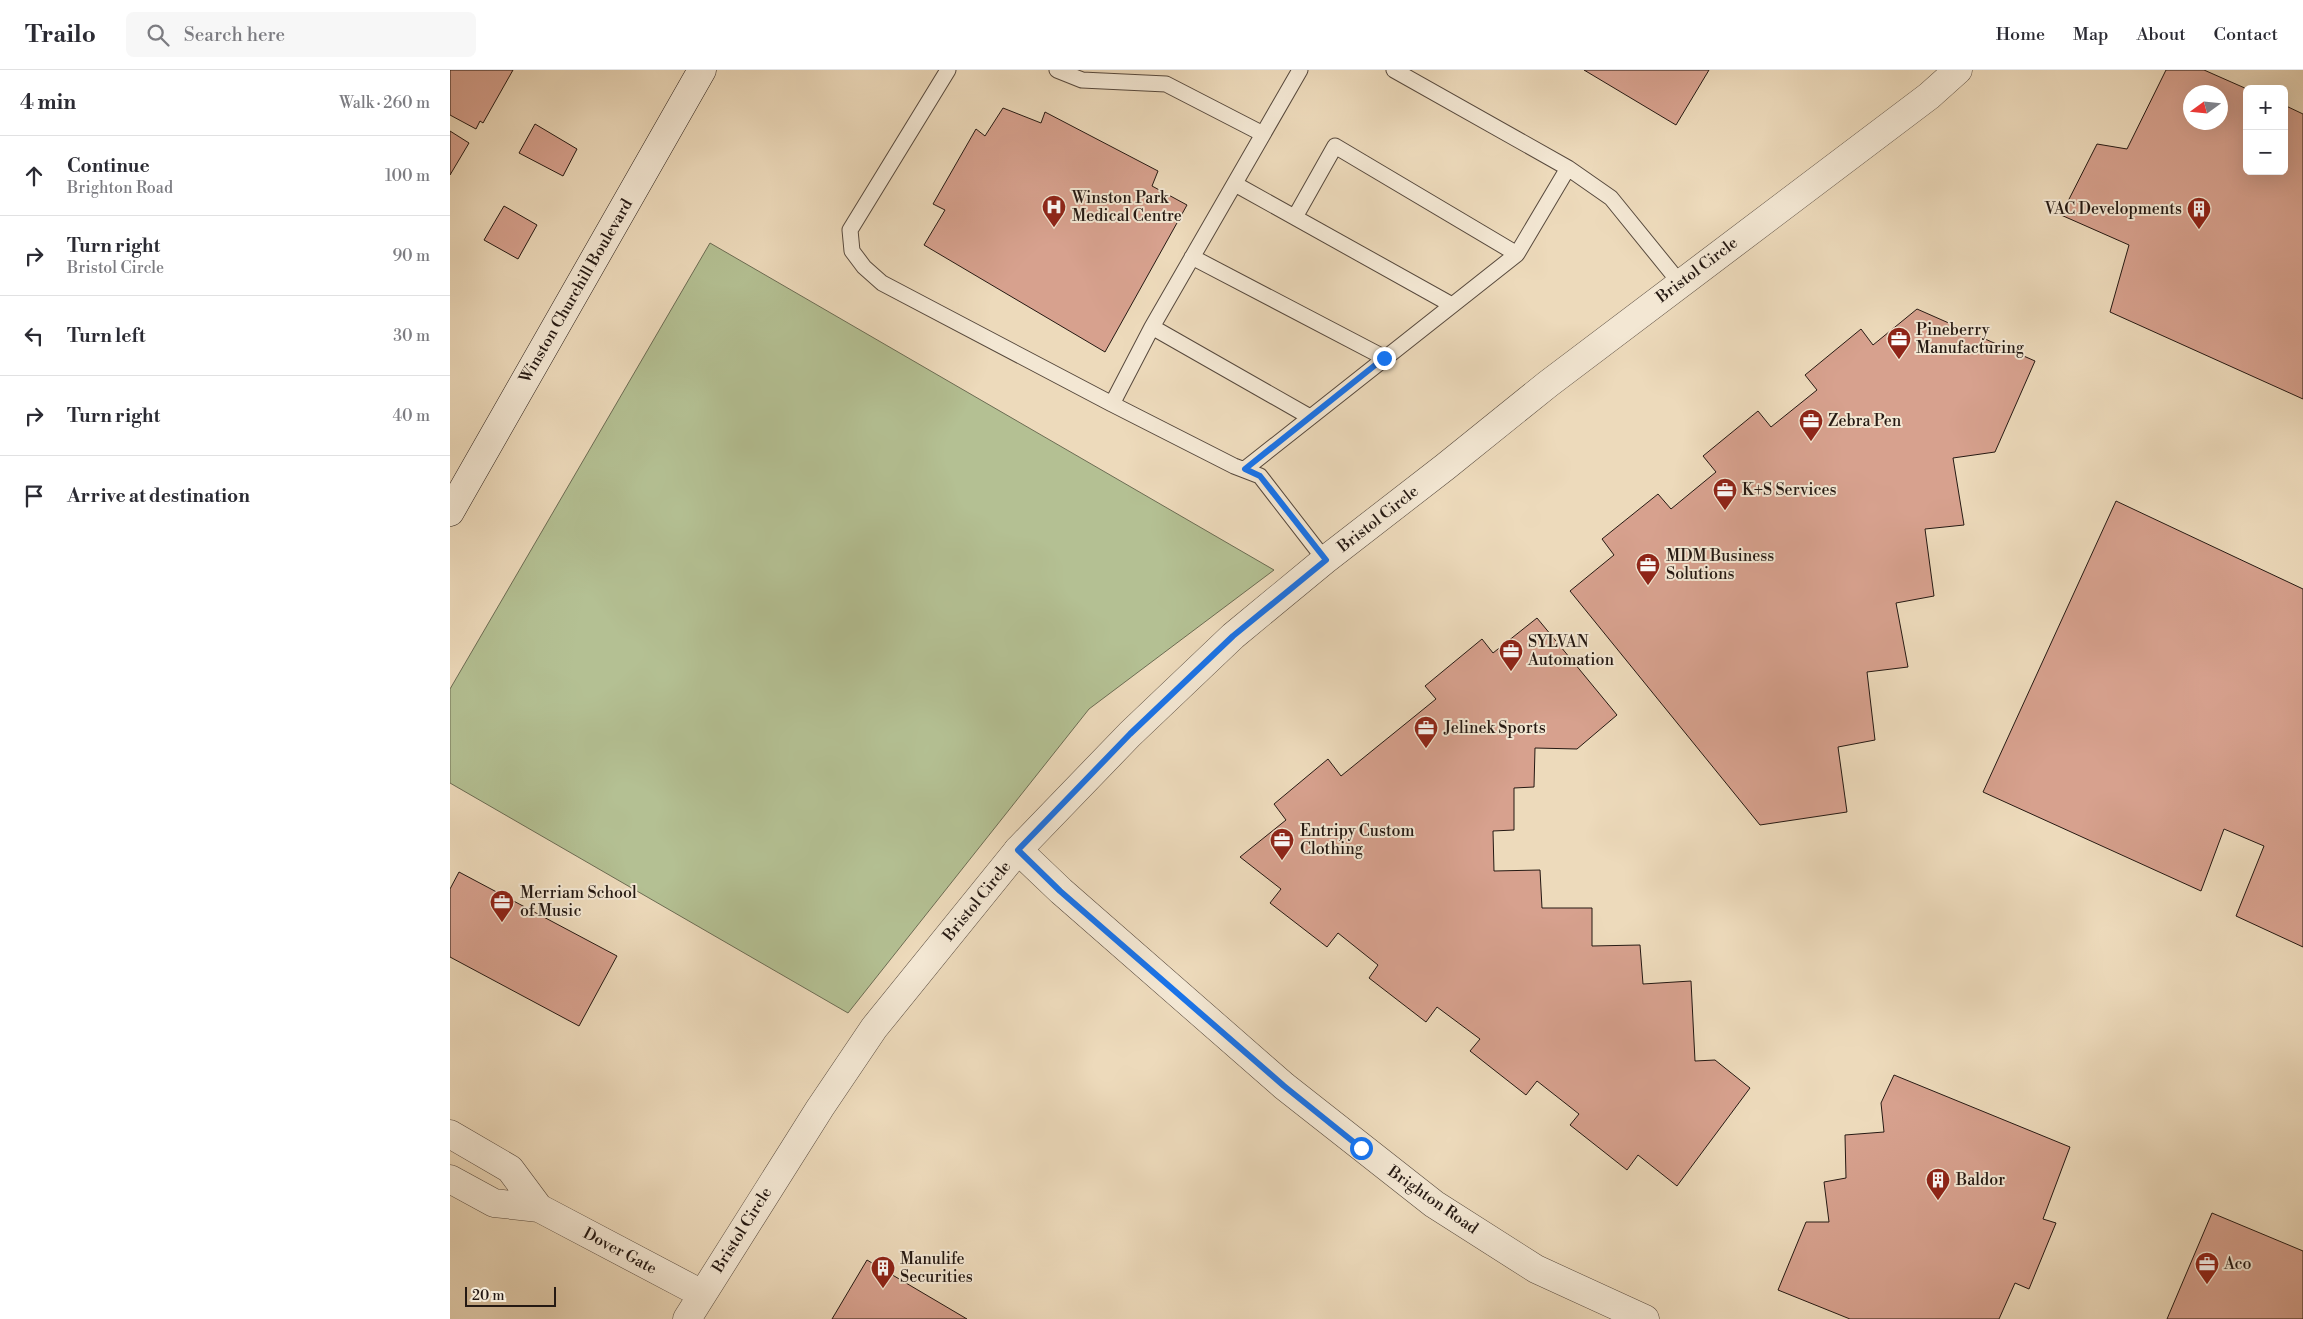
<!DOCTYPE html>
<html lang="en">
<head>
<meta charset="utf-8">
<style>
  body { margin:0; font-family:"Libre Bodoni",serif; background:#f7f7f7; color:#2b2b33 }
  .controls { position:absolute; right:15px; top:15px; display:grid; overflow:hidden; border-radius:8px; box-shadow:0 5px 20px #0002 }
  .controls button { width:45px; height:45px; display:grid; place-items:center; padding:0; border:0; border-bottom:1px solid #e1e1e2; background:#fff; color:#2b2b33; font:25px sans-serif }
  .compass { position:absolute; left:1733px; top:15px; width:45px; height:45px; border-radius:50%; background:#fff; box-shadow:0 5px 20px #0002; rotate:255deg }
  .scale { position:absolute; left:15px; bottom:12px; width:91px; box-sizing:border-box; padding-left:5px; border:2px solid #251913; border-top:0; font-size:14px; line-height:18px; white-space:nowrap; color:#251913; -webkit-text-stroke:4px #f3e7d3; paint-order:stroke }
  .stop { position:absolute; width:15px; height:15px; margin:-11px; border:4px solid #1a73e8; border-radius:50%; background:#fff }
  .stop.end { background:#1a73e8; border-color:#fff; box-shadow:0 1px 5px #0008 }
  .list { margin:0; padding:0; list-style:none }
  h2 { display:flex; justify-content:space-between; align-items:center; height:65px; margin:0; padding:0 20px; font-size:21px }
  h2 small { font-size:16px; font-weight:400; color:#7c7c81 }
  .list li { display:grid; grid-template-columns:32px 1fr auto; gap:15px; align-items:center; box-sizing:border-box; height:80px; padding:0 20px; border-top:1px solid #e1e1e2 }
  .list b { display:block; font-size:19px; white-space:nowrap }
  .list p { margin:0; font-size:16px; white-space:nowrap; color:#7c7c81 }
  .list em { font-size:16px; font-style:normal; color:#7c7c81 }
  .icon { flex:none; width:28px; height:28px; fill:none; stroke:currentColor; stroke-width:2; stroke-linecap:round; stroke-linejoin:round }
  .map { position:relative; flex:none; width:1853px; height:1249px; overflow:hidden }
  header { display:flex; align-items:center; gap:30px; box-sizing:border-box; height:70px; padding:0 25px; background:#fff; border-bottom:1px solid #e1e1e2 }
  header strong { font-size:24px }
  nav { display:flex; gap:28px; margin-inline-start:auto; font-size:18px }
  .search { width:350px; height:45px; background:#f7f7f7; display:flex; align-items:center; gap:12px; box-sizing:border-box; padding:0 18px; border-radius:8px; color:#7c7c81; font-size:19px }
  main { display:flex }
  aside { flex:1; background:#fff }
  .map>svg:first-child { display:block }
  .green { fill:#b4c093; stroke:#6c6c53 }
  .building { fill:#d7a18e; stroke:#251913; fill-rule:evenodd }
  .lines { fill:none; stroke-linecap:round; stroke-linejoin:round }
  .service-casing { stroke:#57493d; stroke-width:17 }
  .minor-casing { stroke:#57493d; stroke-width:29 }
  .tertiary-casing { stroke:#57493d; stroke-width:29 }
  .secondary-casing { stroke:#251913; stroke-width:29 }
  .service { stroke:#f3e7d3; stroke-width:15 }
  .minor { stroke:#f3e7d3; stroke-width:28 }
  .tertiary { stroke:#f3e7d3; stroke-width:28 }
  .secondary { stroke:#f3e7d3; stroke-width:28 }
  .route { stroke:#1a73e8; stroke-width:6 }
  .labels { text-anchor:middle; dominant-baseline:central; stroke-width:4; stroke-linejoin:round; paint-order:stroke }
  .poi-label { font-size:16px; fill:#251913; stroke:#f3e7d3; text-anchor:start }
  .street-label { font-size:16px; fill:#251913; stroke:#f3e7d3 }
</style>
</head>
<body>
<header>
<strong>Trailo</strong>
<div class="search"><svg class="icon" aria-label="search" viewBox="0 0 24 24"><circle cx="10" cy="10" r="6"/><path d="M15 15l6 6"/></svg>Search here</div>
<nav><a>Home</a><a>Map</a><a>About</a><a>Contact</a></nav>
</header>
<main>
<aside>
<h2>4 min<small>Walk · 260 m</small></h2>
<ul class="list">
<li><svg class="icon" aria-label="ahead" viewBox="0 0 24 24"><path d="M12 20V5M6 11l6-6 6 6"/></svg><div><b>Continue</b><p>Brighton Road</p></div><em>100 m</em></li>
<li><svg class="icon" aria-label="right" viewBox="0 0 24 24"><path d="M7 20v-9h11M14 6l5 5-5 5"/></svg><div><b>Turn right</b><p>Bristol Circle</p></div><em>90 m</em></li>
<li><svg class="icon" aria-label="left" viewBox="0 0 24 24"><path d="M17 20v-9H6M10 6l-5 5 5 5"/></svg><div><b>Turn left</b></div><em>30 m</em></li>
<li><svg class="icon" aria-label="right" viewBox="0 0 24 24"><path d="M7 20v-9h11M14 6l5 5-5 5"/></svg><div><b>Turn right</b></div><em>40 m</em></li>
<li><svg class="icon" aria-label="arrive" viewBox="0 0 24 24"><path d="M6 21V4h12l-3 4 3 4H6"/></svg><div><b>Arrive at destination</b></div></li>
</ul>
</aside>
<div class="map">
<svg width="1853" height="1249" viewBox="0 0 1853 1249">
  <rect width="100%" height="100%" fill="#eddabb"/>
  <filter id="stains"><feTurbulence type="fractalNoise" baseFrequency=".004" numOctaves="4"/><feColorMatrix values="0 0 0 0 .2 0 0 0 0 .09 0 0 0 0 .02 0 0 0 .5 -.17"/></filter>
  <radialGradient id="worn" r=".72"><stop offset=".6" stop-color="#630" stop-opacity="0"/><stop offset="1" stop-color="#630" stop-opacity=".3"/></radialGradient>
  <path class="green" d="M260,173l564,327 -185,139 -241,304 -398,-230v-94z"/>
  <path class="building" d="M0,0h63l-30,53 -3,-2 -4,8 -26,-14z
    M1134,0h125l-33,55z
    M1716,0h38l43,19v82h37v-66l19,9v285l-193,-87 19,-67 -68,-30 36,-71 30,5zM1740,22h30v30h-30z
    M553,38l38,15 4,-11 113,59 -6,15 35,19 -82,147 -181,-107 21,-35 -12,-6 43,-75 9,7z
    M85,54l42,25 -14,27 -44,-23z
    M0,61l19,12 -19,32z
    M54,136l33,19 -19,34 -34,-19z
    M1467,239l118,52 -40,91 -42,6 11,67 -39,4 9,67 -38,7 12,64 -41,5 8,68 -37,7 9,65 -87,13 -190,-234 44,-36 -12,-16 56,-45 13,15 45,-37 -13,-16 55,-45 13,16 46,-37 -12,-15 56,-46 12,16z
    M1666,431l187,88v358l-67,-31 28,-70 -40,-17 -23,62 -218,-99z
    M1087,548l80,97 -40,34 -42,-1 -1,39 -20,1v42l-21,1 1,40 46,-1 2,38h50v38l48,-1 3,39 48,-3 4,80 20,-1 35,28 -73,98 -39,-31 -11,15 -57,-45 9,-11 -42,-33 -11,14 -56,-44 10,-12 -43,-32 -11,15 -57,-44 9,-13 -40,-32 -11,14 -57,-44 11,-14 -41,-32 46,-37 -12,-16 54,-45 13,17 95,-77 -11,-13 57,-47 11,14z
    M9,802l158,84 -38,70 -129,-69v-68z
    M1444,1005l176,72 -27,72 13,4 -27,66 -14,-6 -16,36h-149l-72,-29 28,-68h23l-5,-40 22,-4 -1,-43 39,-3 -3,-29z
    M1762,1143l91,38v68h-136z
    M417,1190l100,59h-135z"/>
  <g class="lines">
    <defs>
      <path id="service" d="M498,0l-98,160 2,21 12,16 18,16 230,121
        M607,0l25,10 84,4 97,50
        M850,0l-148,257 -40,77 122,62 26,10 65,84
        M944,0l174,98 43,30 69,85
        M785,114l217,121
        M845,147l40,-71 182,108
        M742,187l193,101
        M702,257l158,90
        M795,399l272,-215 51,-86"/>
      <path id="minor" d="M568,780l43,41 223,195 150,118 102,65 109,50"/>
      <path id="tertiary" d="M0,1064l60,35 29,39
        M0,1109l44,24 45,5 163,86
        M237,1249l133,-211 54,-80 144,-178 112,-116 103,-98 92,-76 120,-93 103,-83 381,-288 29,-26"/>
      <path id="secondary" d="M0,442l252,-442"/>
    </defs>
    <use href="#service" class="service-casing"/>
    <use href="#minor" class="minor-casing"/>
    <use href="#tertiary" class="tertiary-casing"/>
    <use href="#secondary" class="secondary-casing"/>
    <use href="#service" class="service"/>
    <use href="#minor" class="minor"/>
    <use href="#tertiary" class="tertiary"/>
    <use href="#secondary" class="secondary"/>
  </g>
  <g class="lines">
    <path class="route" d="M911,1078l-77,-62 -224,-195 -42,-41 112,-116 103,-98 93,-76 -66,-84 -15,-7 139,-111"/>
  </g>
  <defs>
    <symbol id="hospital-pin" viewBox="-11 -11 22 30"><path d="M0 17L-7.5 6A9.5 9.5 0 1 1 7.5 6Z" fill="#8f2418" stroke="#f3e7d3"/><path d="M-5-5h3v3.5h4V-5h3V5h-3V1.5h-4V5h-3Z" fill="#fff"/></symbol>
    <symbol id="building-pin" viewBox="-11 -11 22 30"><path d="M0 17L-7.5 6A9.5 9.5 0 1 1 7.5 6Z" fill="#8f2418" stroke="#f3e7d3"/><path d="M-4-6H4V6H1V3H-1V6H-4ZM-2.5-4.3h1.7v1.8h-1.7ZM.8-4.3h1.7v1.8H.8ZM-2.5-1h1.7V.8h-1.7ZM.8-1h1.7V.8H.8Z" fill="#fff"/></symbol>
    <symbol id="office-pin" viewBox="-11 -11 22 30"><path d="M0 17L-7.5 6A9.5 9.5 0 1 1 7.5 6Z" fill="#8f2418" stroke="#f3e7d3"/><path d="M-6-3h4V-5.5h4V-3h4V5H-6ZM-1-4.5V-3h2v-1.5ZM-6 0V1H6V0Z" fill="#fff"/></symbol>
  </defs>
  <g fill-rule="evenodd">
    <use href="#hospital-pin" x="590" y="123" width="28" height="38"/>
    <use href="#building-pin" x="1735" y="125" width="28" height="38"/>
    <use href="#office-pin" x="1435" y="255" width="28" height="38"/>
    <use href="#office-pin" x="1347" y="337" width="28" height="38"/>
    <use href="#office-pin" x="1261" y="406" width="28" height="38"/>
    <use href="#office-pin" x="1184" y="481" width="28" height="38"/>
    <use href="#office-pin" x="1047" y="567" width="28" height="38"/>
    <use href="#office-pin" x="962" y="644" width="28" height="38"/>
    <use href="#office-pin" x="818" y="756" width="28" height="38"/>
    <use href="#office-pin" x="38" y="818" width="28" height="38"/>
    <use href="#building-pin" x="1474" y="1096" width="28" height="38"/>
    <use href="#office-pin" x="1743" y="1180" width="28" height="38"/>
    <use href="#building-pin" x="419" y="1184" width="28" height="38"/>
  </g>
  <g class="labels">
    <g class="poi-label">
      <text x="622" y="128">Winston Park<tspan x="622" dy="18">Medical Centre</tspan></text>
      <text x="1732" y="139" text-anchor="end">VAC Developments</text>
      <text x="1466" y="260">Pineberry<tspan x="1466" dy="18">Manufacturing</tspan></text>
      <text x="1378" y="351">Zebra Pen</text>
      <text x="1292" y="420">K+S Services</text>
      <text x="1216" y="486">MDM Business<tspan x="1216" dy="18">Solutions</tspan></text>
      <text x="1078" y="572">SYLVAN<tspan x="1078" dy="18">Automation</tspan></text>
      <text x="994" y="658">Jelinek Sports</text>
      <text x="850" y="761">Entripy Custom<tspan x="850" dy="18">Clothing</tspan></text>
      <text x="70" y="823">Merriam School<tspan x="70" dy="18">of Music</tspan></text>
      <text x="1506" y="1110">Baldor</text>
      <text x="450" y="1189">Manulife<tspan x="450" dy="18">Securities</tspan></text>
      <text x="1774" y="1194">Aco</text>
    </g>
    <g class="street-label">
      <text transform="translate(1247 200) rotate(-37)">Bristol Circle</text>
      <text transform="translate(126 221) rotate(-60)">Winston Churchill Boulevard</text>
      <text transform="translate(928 449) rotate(-38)">Bristol Circle</text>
      <text transform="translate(527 831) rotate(-51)">Bristol Circle</text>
      <text transform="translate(983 1130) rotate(35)">Brighton Road</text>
      <text transform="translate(292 1160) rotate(-58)">Bristol Circle</text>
      <text transform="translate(170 1181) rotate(28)">Dover Gate</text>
    </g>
  </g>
  <rect width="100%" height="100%" filter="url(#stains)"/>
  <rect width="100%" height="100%" fill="url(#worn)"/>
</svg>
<div class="controls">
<button>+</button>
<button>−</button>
</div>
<svg class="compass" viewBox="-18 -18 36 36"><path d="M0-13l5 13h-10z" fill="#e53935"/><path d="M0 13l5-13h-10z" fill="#7c7c81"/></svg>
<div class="scale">20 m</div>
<div class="stop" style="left:911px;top:1078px"></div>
<div class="stop end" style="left:934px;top:288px"></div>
</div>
</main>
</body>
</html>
